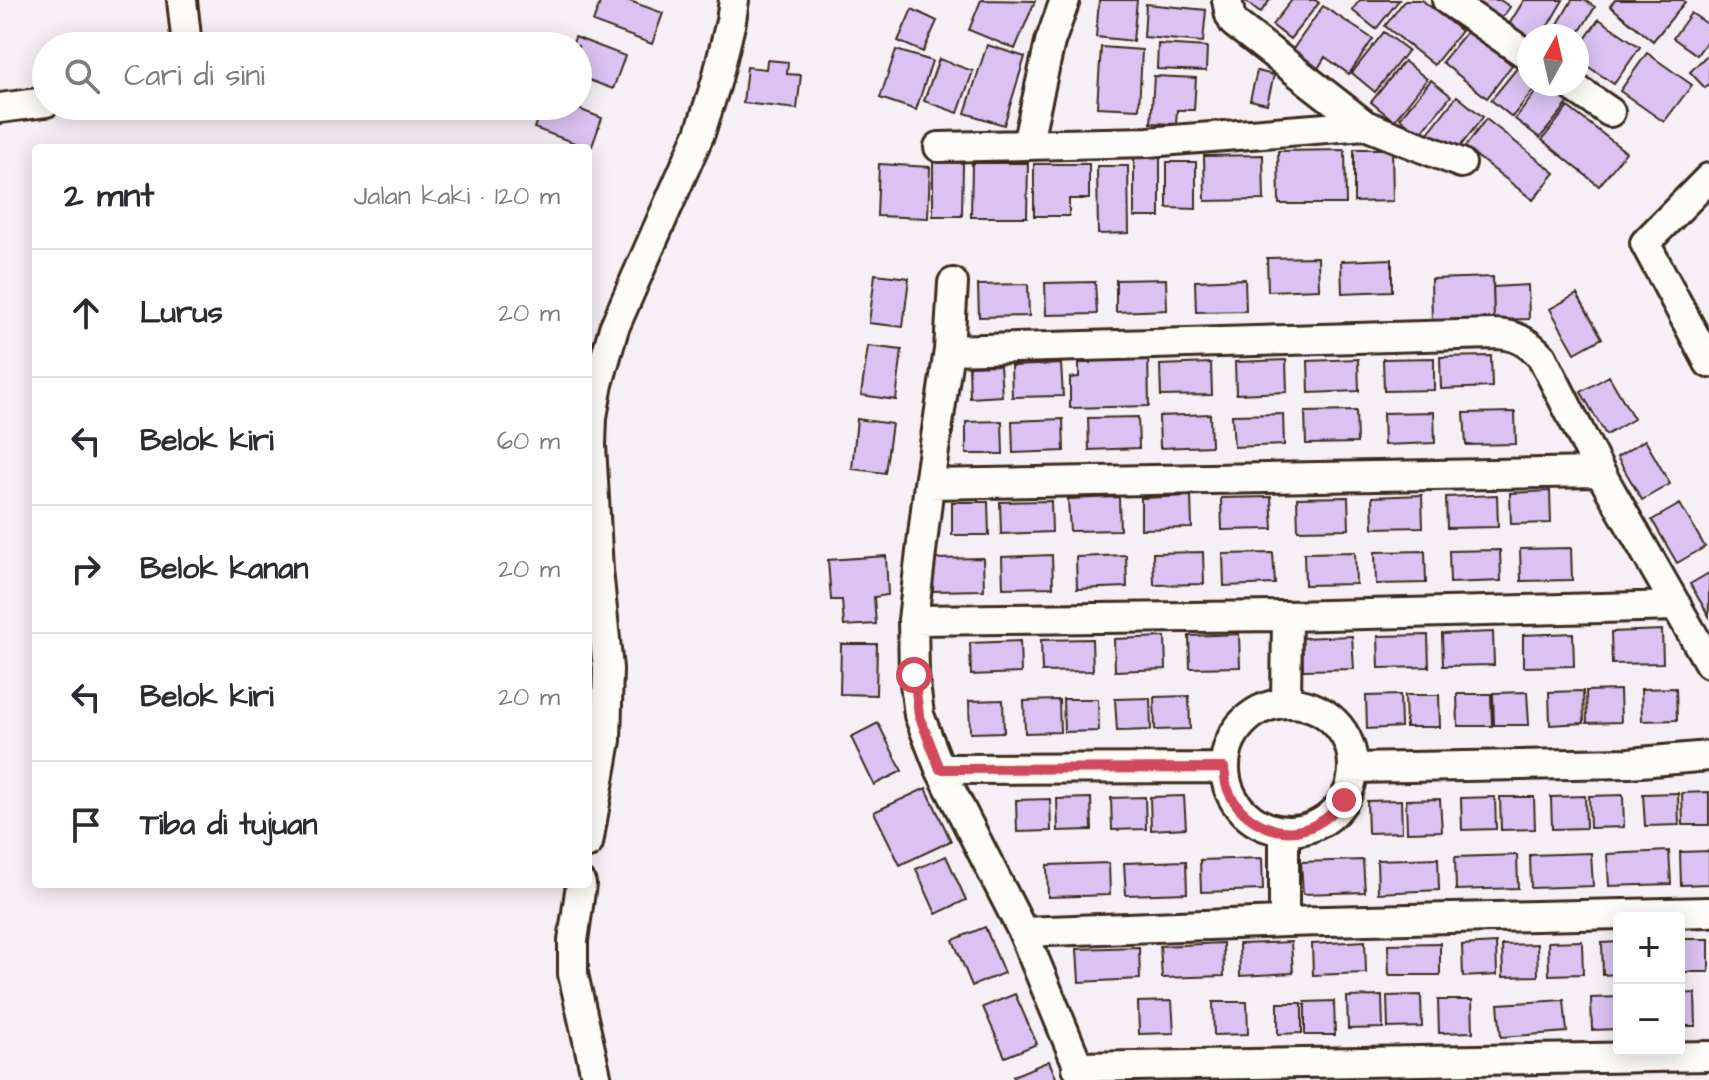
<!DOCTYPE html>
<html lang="id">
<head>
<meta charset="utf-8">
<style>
  body { margin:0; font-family:"Architects Daughter",sans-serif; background:#f7f7f7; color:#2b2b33 }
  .controls { position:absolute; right:24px; bottom:24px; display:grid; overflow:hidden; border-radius:8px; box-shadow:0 4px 20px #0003 }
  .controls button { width:72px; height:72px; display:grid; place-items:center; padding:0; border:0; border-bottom:2px solid #e1e1e2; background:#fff; color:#2b2b33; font:40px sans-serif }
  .compass { position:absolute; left:1517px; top:24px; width:72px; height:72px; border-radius:50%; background:#fff; box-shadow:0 4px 20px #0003; rotate:8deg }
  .stop { position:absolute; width:24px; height:24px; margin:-18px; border:6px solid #d1495b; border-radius:50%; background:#fff }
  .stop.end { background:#d1495b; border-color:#fff; box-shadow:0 2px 8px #0008 }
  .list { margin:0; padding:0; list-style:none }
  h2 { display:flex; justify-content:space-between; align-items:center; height:104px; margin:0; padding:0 32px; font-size:34px }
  h2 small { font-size:26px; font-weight:400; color:#7c7c81 }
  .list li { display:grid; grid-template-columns:52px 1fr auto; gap:24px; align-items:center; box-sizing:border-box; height:128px; padding:0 32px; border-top:2px solid #e1e1e2 }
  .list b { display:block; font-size:30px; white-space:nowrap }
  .list em { font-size:26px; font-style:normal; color:#7c7c81 }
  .icon { flex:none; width:44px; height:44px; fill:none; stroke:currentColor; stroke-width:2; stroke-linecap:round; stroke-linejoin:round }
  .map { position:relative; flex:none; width:1709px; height:1080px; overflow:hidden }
  .search { position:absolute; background:#fff; box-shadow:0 4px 20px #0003; left:32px; top:32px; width:560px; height:88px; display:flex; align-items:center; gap:20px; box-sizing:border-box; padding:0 28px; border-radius:44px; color:#7c7c81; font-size:30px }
  .panel { position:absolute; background:#fff; box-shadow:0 4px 20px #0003; left:32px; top:144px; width:560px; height:744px; border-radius:8px }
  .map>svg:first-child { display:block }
  .building { fill:#dac2f2; stroke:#3b2a1e; stroke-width:2 }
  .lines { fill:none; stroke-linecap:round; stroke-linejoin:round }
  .street-casing { stroke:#3b2a1e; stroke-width:34 }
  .street { stroke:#fdfcf7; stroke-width:28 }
  .route { stroke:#d1495b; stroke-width:10 }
</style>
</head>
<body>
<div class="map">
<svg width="1709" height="1080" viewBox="0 0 1709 1080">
  <rect width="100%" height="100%" fill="#f6f0f6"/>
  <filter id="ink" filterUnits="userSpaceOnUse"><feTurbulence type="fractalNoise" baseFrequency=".0125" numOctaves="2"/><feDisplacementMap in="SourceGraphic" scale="16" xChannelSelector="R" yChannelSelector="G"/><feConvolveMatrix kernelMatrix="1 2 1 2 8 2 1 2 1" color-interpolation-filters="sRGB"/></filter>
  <g filter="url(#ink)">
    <path class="building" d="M601,0h26l36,13 -11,31 -59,-22z
      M981,0l54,1 -20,48 -46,-19z
      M1099,0h38l-4,41 -37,-4z
      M1244,0h26l-10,13z
      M1292,0h23l4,3 -29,36 -18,-14z
      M1360,0h39l-23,29 -24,-19z
      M1405,0h17l39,31 -27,34 -49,-39z
      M1467,0h33l10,7 -13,17z
      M1524,0h39l-21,36h-13v9l-24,-14z
      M1572,0h12l11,7 -18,29h-26z
      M1615,0h68l2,2 -32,39 -43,-35z
      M1146,4l60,6 -3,32 -59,-5z
      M1323,6l50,33 -24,35 -24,-17 -8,13 -26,-18z
      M912,9l25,12 -14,31 -25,-11z
      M1691,13l18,12v13l-12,17 -24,-17z
      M1599,19l41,28 -26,37 -37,-25v-8z
      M1468,30l44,35 -25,33 -45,-36z
      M1384,32l24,18 -33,42 -23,-19z
      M575,37l50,19 -12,33 -35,-13v-30h-6z
      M1158,44l49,3 -1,24 -49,-2z
      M987,45l38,12 -21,68 -39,-12z
      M1101,47l41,3 -3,59 -42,-2z
      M896,50l36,11 -16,49 -36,-12z
      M1647,53l45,32 -28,37 -44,-31z
      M1709,53v31l-4,4 -15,-16z
      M939,59l34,12 -15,42 -34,-12z
      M767,60l21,2 -1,12 14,1 -4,34 -54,-6 4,-36 19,2z
      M1404,61l23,18 -33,42 -23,-19z
      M1522,62l7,6v16h9l-26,33 -21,-17z
      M1257,71l17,4 -7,29 -17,-4z
      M1154,76l42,2 -2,32h-17l-1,14 -25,-1z
      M1431,80l20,16 -31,38 -20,-16z
      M1542,84h6l22,17 -30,37 -25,-19z
      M1457,96l26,21 -28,36 -27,-20z
      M542,106h29l31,12 -11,31 -57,-21z
      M1568,107l58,45 -27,34 -57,-46z
      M1486,119l69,54 -22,27 -68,-53z
      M1354,149h38l1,52 -39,1z
      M1345,150l1,54h-67l-1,-53z
      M1134,155h26v62h-26z
      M1263,155l1,45 -59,1 -1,-45z
      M933,162l30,1 -1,53h-29z
      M1167,162h29v47l-29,-1z
      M972,163h56l-1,54h-56z
      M879,164l51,3 -2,51 -51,-2z
      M1034,164h55v35h-20v17h-35z
      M1097,166h31l1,67 -31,1z
      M1318,257l1,32 -51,2 -1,-33z
      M1392,259v32l-50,2 -1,-32z
      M875,274l34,4 -6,49 -34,-4z
      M1493,277l1,43 -34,1v12l-28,-11 -1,-43z
      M1166,279l1,31 -51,2v-32z
      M1245,279l1,32 -50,1 -1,-31z
      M1095,282l2,32 -51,1 -1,-32z
      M1028,284l1,32 -50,1 -1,-32z
      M1528,285l1,34 -35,1 -1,-33z
      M1577,294l25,44 -27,15 -25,-44z
      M868,346l34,4 -6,50 -35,-5z
      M1148,353l1,53 -79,2v-30l9,-1v-14h12l-1,-9z
      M1491,356l1,31 -51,2 -1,-32z
      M1434,358v32l-50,1 -1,-32z
      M1358,359l1,32 -50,2 -1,-32z
      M1286,360l1,32 -51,2 -1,-32z
      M1211,363l1,32 -51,1 -1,-31z
      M1061,364l2,32 -51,1 -1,-31z
      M1000,365l2,31 -32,2 -1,-32z
      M1609,376l25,43 -28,16 -25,-43z
      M1356,411l1,32 -51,1 -1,-32z
      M1434,412l1,31 -51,2 -1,-32z
      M1515,412l1,32 -50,1 -2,-32z
      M1210,414l1,32 -51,2 -1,-32z
      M1283,414l1,31 -50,2 -2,-32z
      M1138,417l1,31 -50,2 -1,-32z
      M857,419l35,5 -7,49 -33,-4z
      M1063,419l1,32 -51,2 -1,-32z
      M1002,421l1,33h-37v-32z
      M1645,440l25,44 -28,16 -25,-43z
      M1550,491l1,32 -40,1 -1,-31z
      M1422,495l1,32 -50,1 -1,-31z
      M1497,495l1,32 -51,1 -1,-31z
      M1191,496l1,32 -51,1v-31z
      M1119,497l1,33 -50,1 -2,-32z
      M1271,497l2,32 -51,1 -1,-32z
      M1348,497l1,32 -51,1 -1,-32z
      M1051,501l1,31 -51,2 -1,-32z
      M952,502h36l1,33h-37z
      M1680,504l25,43 -28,16 -25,-43z
      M1571,548l1,32 -51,1 -1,-32z
      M1500,550l1,31 -51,2 -1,-32z
      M1425,551l1,32 -50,1 -1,-32z
      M1203,552l1,32 -50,1 -1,-32z
      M1355,552l1,32 -51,1 -1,-32z
      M1273,553l2,31 -51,2 -1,-32z
      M1052,555l1,32 -50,1 -1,-31z
      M1126,555l1,32 -50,2 -1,-32z
      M886,556l2,39 -14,2 2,27 -32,2 -2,-26h-11l-3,-40z
      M983,558l1,32 -51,1 -1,-32z
      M1709,573v43l-19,-32z
      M1662,630l1,33 -51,1 -1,-32z
      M1493,632l1,33 -51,1 -1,-32z
      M1573,633l1,33 -51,1v-32z
      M1239,634l1,33 -50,1 -1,-32z
      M1428,635l1,32 -50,1 -1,-32z
      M1352,636l2,33 -51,1 -1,-32z
      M1165,637l1,32 -51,2 -1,-32z
      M1092,639l1,32 -51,1 -1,-32z
      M1020,641l1,32 -50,2 -1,-32z
      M841,644h36l-1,51 -36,-1z
      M1676,688l1,32 -35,1 -1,-32z
      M1620,690l1,32 -34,1 -1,-32z
      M1583,691l1,32 -34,2 -1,-33z
      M1527,692l2,33h-35l-1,-32z
      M1457,694h34l1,32h-34z
      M1400,695l1,32 -34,2 -1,-33z
      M1405,695h34l1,32h-34z
      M1189,696l1,33 -35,1 -1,-33z
      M1150,698l1,32 -34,1 -2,-32z
      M1063,699h35l1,32 -35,1z
      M1003,700l1,32 -34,1 -1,-32z
      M1059,700l1,32 -35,1 -1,-32z
      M878,723l24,48 -28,14 -23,-48z
      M926,788l25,53 -51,24 -26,-53z
      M1709,792v33h-26l-1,-32z
      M1678,793l1,32 -34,1 -2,-32z
      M1623,795l1,32 -34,1 -1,-32z
      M1184,796l2,32 -35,2 -1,-33z
      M1585,796l1,32 -34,1 -1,-32z
      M1145,797l1,32 -34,1 -1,-32z
      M1495,797l1,32 -34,1 -1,-32z
      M1500,797h34l1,32 -34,1z
      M1091,798l1,32 -34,1 -1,-32z
      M1050,799l1,32 -34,1 -1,-32z
      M1440,799l2,32 -35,1 -1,-32z
      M1401,800l1,32 -34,1 -1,-32z
      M1669,851l2,33 -62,2 -2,-32z
      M1709,851v33l-28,1 -1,-33z
      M1591,853l2,33 -62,2 -1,-33z
      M1517,855l1,33 -62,2 -1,-33z
      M946,856l20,44 -30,14 -20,-45z
      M1262,858l1,32 -62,2 -1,-32z
      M1438,858l1,32 -61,3 -1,-33z
      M1363,860l2,32 -62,2 -2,-32z
      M1186,861l1,32 -61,2 -2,-32z
      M1109,863l1,32 -62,2 -1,-32z
      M985,927l19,46 -32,13 -19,-46z
      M1680,939h29v33h-28z
      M1365,941l1,32 -53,2 -1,-31z
      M1582,941l1,33 -34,1 -1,-33z
      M1291,942l2,31 -53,3 -1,-32z
      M1619,942v32l-16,1 -1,-32z
      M1223,943l1,33 -62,2 -2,-32z
      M1440,943v32h-51l-1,-31z
      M1496,943l1,32 -34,2 -1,-32z
      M1537,944l1,32 -35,1 -1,-32z
      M1139,947l1,32 -61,3 -2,-33z
      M1695,993l1,33h-17v-32z
      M1015,994l22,50 -32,13 -22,-50z
      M1421,995l1,32 -34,1 -1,-32z
      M1382,996l1,32 -35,1 -1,-32z
      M1619,997v32l-27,1 -1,-32z
      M1438,1000h34l1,32 -34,1z
      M1564,1000l3,32 -66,5 -3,-33z
      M1172,1001l2,32 -35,1 -1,-32z
      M1334,1001l1,34h-30v-33z
      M1213,1002h34l1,32 -34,1z
      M1278,1003h24v30l-24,1z
      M1049,1061l8,19h-42l-2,-4z"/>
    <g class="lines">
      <defs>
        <path id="street" d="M182,0l5,46
          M1227,0l3,15 4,8 131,102 96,38
          M1447,0l82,56
          M1569,84l41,28
          M0,108l46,-6
          M1027,145l23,-103 15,-42
          M939,147l209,-5 217,-17
          M1709,178l-64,65 64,120
          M953,283l-4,67 -20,134 -16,136 1,55 5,40 21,54 83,163 61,148
          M949,350l544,-16c22,0 34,7 49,23l58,115 109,191
          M929,484l671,-12
          M913,620l374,-4 390,-10
          M1225 767a64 64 0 1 1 128 0a64 64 0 1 1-128 0Z
          M1286,703l1,-87
          M1353,768l276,-5 80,-7
          M940,769l284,-1
          M1284,832v90
          M588,843l18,-103 2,-71 -10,-99 -7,-125 1,-28 6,-33 16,-56 86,-195 16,-50 15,-62 3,-21
          M581,884l-8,57v33l24,106
          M1023,932l261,-10 425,-10
          M1077,1067l632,-11"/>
      </defs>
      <use href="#street" class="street-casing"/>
      <use href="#street" class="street"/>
    </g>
  </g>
  <g class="lines" filter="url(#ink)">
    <path class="route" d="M914,675l5,40 21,54 284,-1c1,6 1,14 3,19 6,17 18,29 33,37 33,17 63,3 84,-24"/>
  </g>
</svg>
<div class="controls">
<button>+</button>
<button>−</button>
</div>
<svg class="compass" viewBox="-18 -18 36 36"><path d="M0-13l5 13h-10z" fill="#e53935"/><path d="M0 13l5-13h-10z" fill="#7c7c81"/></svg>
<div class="stop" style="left:914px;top:675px"></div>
<div class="stop end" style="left:1344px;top:800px"></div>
<div class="search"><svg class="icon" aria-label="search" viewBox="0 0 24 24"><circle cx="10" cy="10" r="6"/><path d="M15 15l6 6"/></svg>Cari di sini</div>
<section class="panel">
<h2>2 mnt<small>Jalan kaki · 120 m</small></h2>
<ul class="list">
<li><svg class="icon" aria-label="ahead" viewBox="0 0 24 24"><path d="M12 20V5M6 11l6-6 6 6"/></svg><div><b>Lurus</b></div><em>20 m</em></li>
<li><svg class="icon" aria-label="left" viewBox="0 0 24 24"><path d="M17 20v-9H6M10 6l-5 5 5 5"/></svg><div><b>Belok kiri</b></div><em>60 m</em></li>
<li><svg class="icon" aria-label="right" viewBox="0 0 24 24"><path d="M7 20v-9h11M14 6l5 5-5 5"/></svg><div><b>Belok kanan</b></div><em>20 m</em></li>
<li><svg class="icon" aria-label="left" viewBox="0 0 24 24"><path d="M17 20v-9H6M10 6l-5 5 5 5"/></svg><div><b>Belok kiri</b></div><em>20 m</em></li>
<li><svg class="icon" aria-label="arrive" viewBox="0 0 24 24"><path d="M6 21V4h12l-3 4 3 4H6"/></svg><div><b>Tiba di tujuan</b></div></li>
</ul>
</section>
</div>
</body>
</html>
